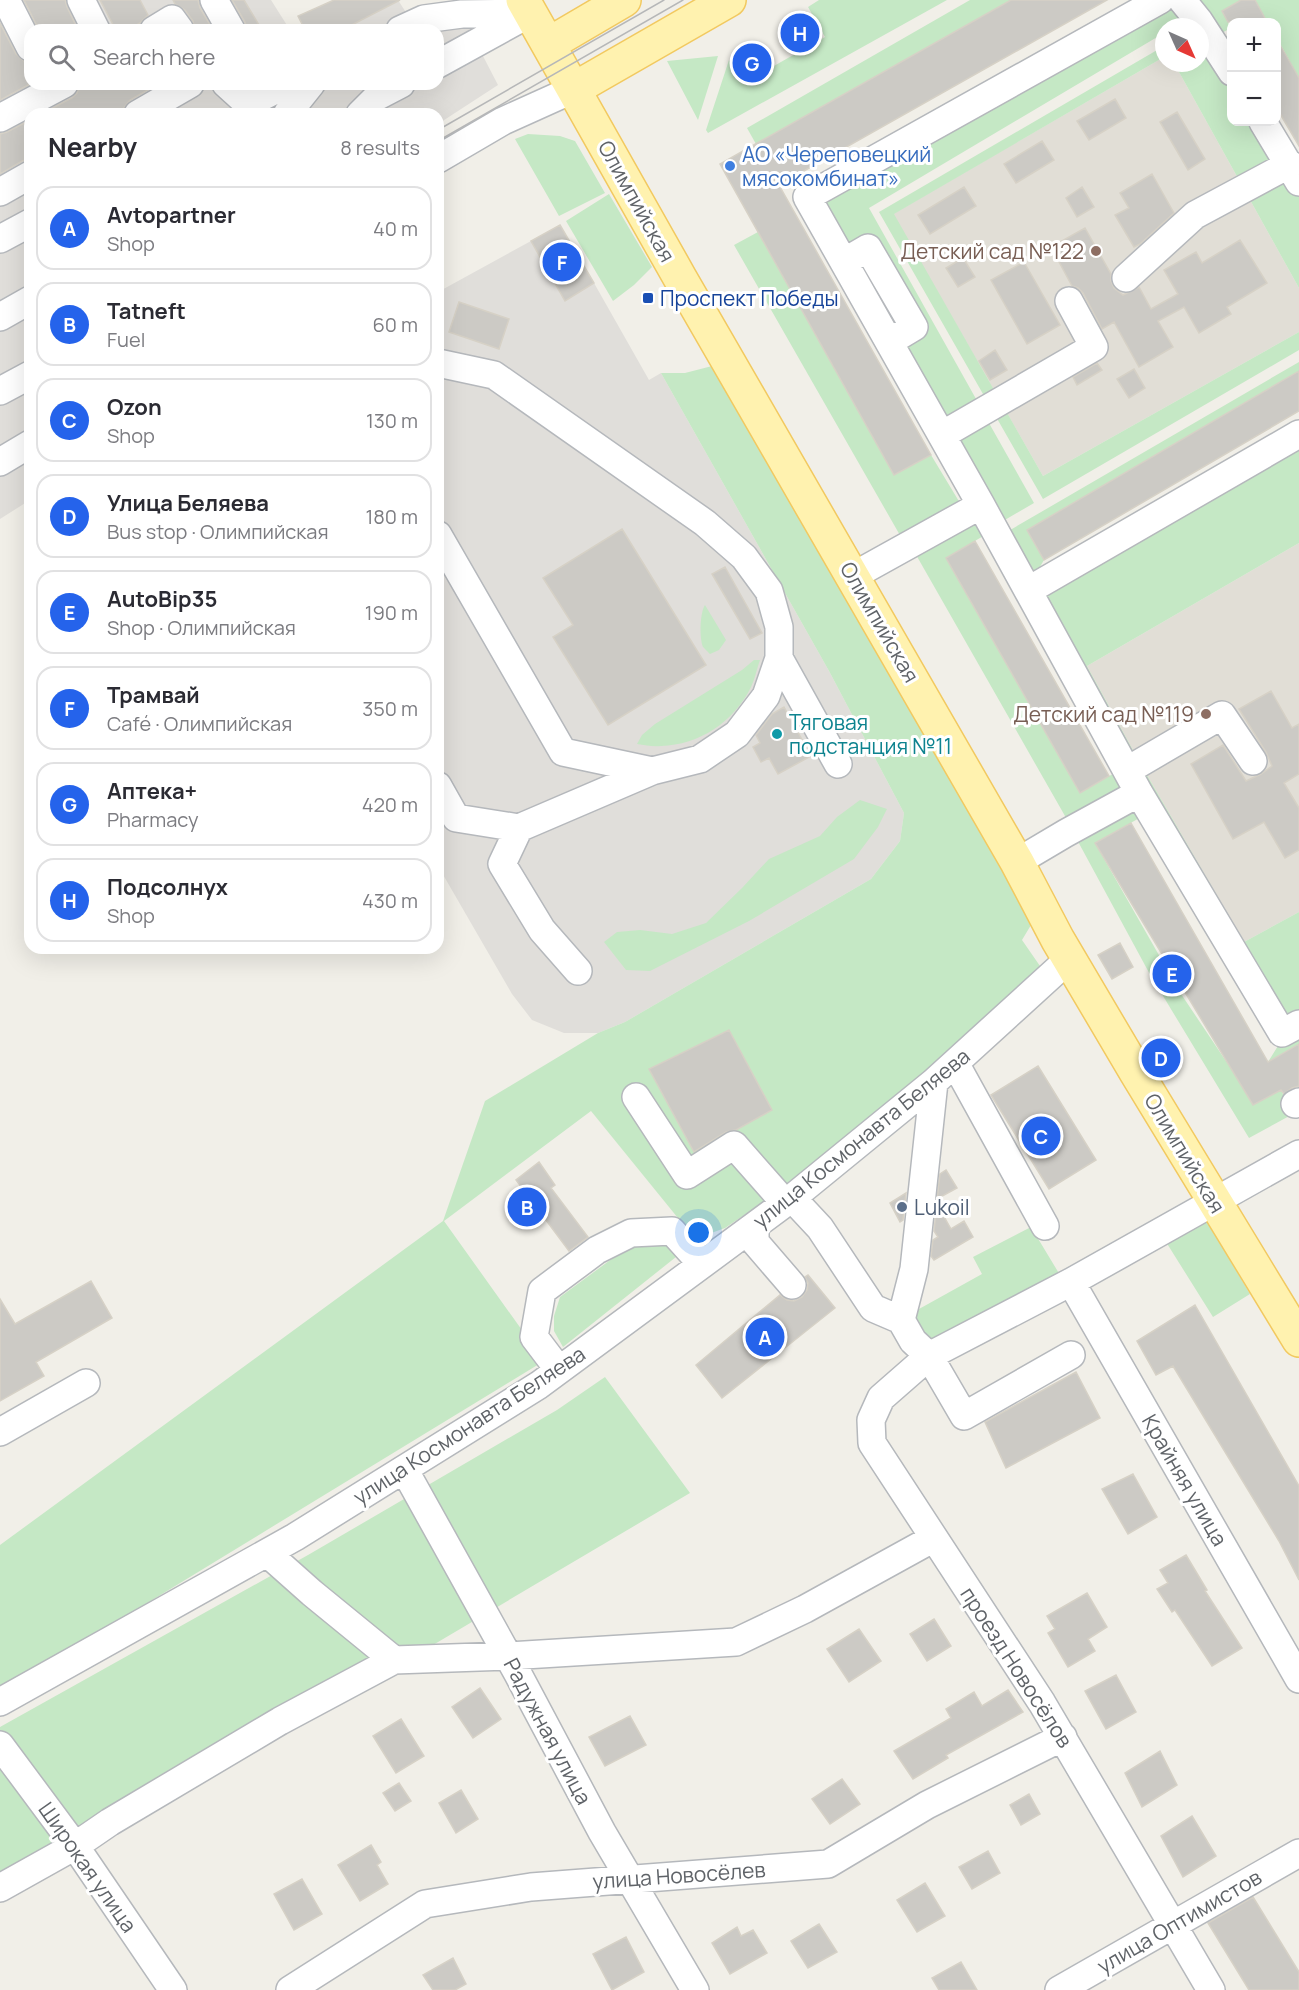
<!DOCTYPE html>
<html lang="en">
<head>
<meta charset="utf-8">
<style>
  body { margin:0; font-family:Manrope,sans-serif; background:#f2f2f3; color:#2b2b33 }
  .controls { position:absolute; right:18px; top:18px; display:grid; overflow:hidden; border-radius:12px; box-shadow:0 6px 24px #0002 }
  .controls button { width:54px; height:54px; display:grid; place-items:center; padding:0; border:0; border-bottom:2px solid #e1e1e2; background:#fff; color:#2b2b33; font:30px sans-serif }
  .compass { position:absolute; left:1155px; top:18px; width:54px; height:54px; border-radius:50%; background:#fff; box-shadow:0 6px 24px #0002; rotate:135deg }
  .you { position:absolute; left:699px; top:1233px; width:21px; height:21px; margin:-15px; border:4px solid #fff; border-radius:50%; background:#1a73e8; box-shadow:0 0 0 9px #1a73e833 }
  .badge { display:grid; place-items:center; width:39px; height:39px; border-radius:50%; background:#2563eb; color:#fff; font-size:20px; font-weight:700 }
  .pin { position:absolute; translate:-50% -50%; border:3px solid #fff; box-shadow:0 2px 6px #0006 }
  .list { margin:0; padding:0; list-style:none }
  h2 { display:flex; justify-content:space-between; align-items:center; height:78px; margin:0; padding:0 24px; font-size:26px }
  h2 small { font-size:20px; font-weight:400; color:#7c7c81 }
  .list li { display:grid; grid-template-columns:39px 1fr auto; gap:18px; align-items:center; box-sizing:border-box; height:84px; margin:0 12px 12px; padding:0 12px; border:2px solid #e1e1e2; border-radius:18px }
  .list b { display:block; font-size:22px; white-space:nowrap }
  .list p { margin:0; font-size:20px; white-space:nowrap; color:#7c7c81 }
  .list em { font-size:20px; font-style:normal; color:#7c7c81 }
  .icon { flex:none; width:33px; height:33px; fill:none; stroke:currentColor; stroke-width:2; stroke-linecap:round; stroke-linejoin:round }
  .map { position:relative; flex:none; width:1299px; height:1990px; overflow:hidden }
  .search { position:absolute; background:#fff; box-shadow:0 6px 24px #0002; left:24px; top:24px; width:420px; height:66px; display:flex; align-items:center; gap:15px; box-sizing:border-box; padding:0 21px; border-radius:18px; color:#7c7c81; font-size:22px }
  .panel { position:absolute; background:#fff; box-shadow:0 6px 24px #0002; left:24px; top:108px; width:420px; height:846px; border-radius:18px }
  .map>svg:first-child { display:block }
  .industrial { fill:#e0deda }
  .education { fill:#e1ded6 }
  .green { fill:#c5e8c5 }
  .building { fill:#cccac5; stroke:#d6d1c6; stroke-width:1.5 }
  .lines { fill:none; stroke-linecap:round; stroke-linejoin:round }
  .minor-casing { stroke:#b5b8bc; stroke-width:30 }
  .major-casing { stroke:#f2c960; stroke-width:36 }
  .minor { stroke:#fff; stroke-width:27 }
  .major { stroke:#fff2af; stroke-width:33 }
  .tram { stroke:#b6b7b8; stroke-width:1.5 }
  .shop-dot { fill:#3f7fe0; stroke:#fff; stroke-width:2 }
  .education-dot { fill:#8d6e63; stroke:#fff; stroke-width:2 }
  .transit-dot { fill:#1a4fb4; stroke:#fff; stroke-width:2 }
  .culture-dot { fill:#0f9aa8; stroke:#fff; stroke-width:2 }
  .service-dot { fill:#5c6f8a; stroke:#fff; stroke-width:2 }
  .labels { text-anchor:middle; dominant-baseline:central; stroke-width:6; stroke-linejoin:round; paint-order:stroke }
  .shop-label { font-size:21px; fill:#366cbe; stroke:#fff; text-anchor:start }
  .street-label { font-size:21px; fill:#5f6368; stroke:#fff }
  .education-label { font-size:21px; fill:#785e54; stroke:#fff; text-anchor:end }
  .transit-label { font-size:21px; fill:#164399; stroke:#fff; text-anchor:start }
  .culture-label { font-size:21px; fill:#0d838f; stroke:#fff; text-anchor:start }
  .service-label { font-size:21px; fill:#4e5e75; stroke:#fff; text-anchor:start }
</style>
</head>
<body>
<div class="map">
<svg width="1299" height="1990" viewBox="0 0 1299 1990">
  <rect width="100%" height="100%" fill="#f1efe8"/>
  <path class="industrial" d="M0,0h271l19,30h-260v54h408v-54h-141l61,-30h40l9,14 49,-10 42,81 -60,39v-10h-408v386l-30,19z
    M531,241l63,42 55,97 12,-7 168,298 75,142 -4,28 -29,38 -246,143 -27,11h-34l-32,-13 -20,-26 -74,-128v-554l3,-2 -3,-6v-12z"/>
  <path class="education" d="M1164,57v6h10l125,225v44l-256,144 -150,-262z
    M1299,543v369l-55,30 -104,-179 -53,-97z"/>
  <path class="green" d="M819,0h128l-239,133 -2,-3 23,-70 13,24 83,-47 -17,-30z
    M970,0h41l-255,144 -9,-16z
    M1168,0l29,13 -23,14h-10v6l-295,175 111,198 -37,21 -45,-82 25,-16 -52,-89 -25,13 -31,-52z
    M1197,0h44l-19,11 9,17 -13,7z
    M1255,0h44v78l-22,-40 -1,-16h-9z
    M1200,27l31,46 1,49h27l40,72v94l-125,-225h26z
    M1164,46v11l-270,157 149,262 256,-144v18l-256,149 -164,-287z
    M718,56l-20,64 -31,-59z
    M528,134l32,2 15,5 30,52 -46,23 -44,-77z
    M609,194l43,73 -18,18 -21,16 -47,-80z
    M758,232l136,243 37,-20 29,48 -59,34 -167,-292z
    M1299,362v9l-272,159 17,30 -12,20 -27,-47z
    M716,365l321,550 -15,25 18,26 -115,107 -147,119 -53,36 -30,11 -104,-128 -147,110 100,140 -464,283 -80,45v-144l443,-324 42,-120 113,-68 27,-11 246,-143 29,-38 4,-28 -75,-142 -168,-298h24z
    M985,416l49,87 -36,21 -49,-87z
    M1299,443v100l-212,123 53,97 104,179 55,-30v132l-31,18 13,-21 -244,-446z
    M976,518l9,17 -39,23 134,235 38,-22 10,18 -59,34 -154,-270z
    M705,605l21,35 -7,10 -9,4c0,0 -7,-7 -7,-7 -4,-9 -3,-35 2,-42z
    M754,660h6c-3,8 -5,19 -9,27 -17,35 -52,58 -90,59 -8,1 -16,-1 -24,-2l5,-9 13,-11 87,-54z
    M860,800l27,9 -9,18 -24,32 -105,62 -99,50 -24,-1 -22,-28 13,-10 23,-2 32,4 34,-11 36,-35 27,-29 51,-23 17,-19z
    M1135,803l8,13 -48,27 73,128 -15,9 -78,-144z
    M1171,979l67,100 15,26 28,-15 12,24 -44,24 -92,-152z
    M1207,1221l43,73 -37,23 -47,-75z
    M1031,1227l29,48 -134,68 -16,-20 9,-14 63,-35 -9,-17z
    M670,1241l11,12 -118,94 -9,-16v-15l6,-19 72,-53z
    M605,1377l85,116 -690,408v-174l308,-172 249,-145z"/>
  <path class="building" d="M24,0h41l2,7 11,23h-39z
    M100,0h40l8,15 -8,8 -13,7h-11z
    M173,0h25l2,8 13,22h-18l-2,-9 -8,-11 -10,-6z
    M232,0h12l18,30h-15l-2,-8z
    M334,0h66l-58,30h-37l-7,-14z
    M1011,0h96l-328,185 152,270 -37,20 -174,-311z
    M1241,0h14l12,22h-39l-6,-11z
    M806,12l12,22 -24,15 -13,-23z
    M0,23l16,31 8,7 6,12v11l-30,16z
    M1276,38l23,40v68l-23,-39z
    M757,51l8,14 -18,11 -9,-14z
    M85,84h73l-28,16 -7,9 -8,5h-74l31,-16 5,-5 2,-6z
    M1115,99l11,19 -37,22 -12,-19z
    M1177,112l28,47 -17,11 -28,-48z
    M30,120v39l-8,2 -22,13v-40l7,-2z
    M1042,141l12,19 -38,23 -12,-19z
    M1152,174l22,39 -34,31 -6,3 -19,-32 14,-7 -9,-15z
    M964,187l12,19 -46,28 -12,-19z
    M1082,187l12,20 -17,10 -11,-19z
    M560,225l34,58 -29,18 -34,-60z
    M1085,228l26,46v7l3,7 9,7 16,-8 12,22 27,-15 -14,-24 32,-18 6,11 38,-23 27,43 -40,24 4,7 -32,19 -15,-26 -26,14 15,26 -34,20 -25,-45 -12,7 -19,-36 -5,-5 -6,-2 -21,-39z
    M963,258l12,19 -17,10 -12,-19z
    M1024,262l36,63 -33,19 -36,-64z
    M459,302l50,17 -10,30 -50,-17z
    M995,350l12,20 -17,10 -11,-19z
    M1097,363l5,7 -25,15 -4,-8z
    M1134,369l11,19 -16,10 -12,-19z
    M1299,371v40l-255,149 -17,-30z
    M622,529l84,136 -98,60 -55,-88 20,-12 -30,-47z
    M975,541l134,235 -29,17 -134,-235z
    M725,567l37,66 -12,6 -38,-65z
    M1271,691l21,37 7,-4v50l-15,9 15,25v42l-14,8 -21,-36 -31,17 -42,-75 32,-19 23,36 15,-7 11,-8 -6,-14 -27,-43z
    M784,707l27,49 -33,18 -9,-16 -8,4 -8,-15 7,-4 -4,-8 16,-21z
    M1131,823l137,239 31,-18v42l-7,2 -8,6 -3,-4 -28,15 -158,-262z
    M1120,943l13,24 -21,12 -14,-24z
    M729,1030l43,80 -36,20 -10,2 -32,20 -45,-83z
    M1038,1066l58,94 -47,29 -58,-94z
    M539,1162l16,23 -4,3 37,49 -19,14 -53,-71z
    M946,1170l11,18 -20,11 3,-25z
    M906,1193l-3,27 -3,2 -10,-19z
    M937,1204l14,25 13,-8 9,16 -39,23 -3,-4 2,-16 5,-3 -4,-6z
    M808,1275l27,33 -113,90 -26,-33 84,-70 7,5 7,1 8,-4 5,-7 1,-7 -3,-6z
    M91,1281l21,37 -76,44 8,14 -44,25v-102l15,25z
    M1195,1305l104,181v94l-20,-39 -106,-175 -17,9 -19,-34z
    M1076,1372l24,46 -94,50 -21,-46z
    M1133,1474l24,43 -29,17 -26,-45z
    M1186,1555l21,35 -2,1 37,57 -30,18 -37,-56 -3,2 -15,-23 11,-6 -8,-13z
    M1087,1593l20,34 -19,12 7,12 -27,16 -20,-34 7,-4 -8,-13z
    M934,1619l17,27 -24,15 -17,-27z
    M859,1629l22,32 -32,21 -22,-33z
    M1116,1675l20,37 -30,17 -21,-38z
    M480,1688l21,31 -28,19 -21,-31z
    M1008,1690l15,22 -77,43 2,3 -35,21 -19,-28 57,-33 -5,-9 28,-17 8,14z
    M630,1716l16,29 -41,21 -16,-29z
    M401,1719l23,37 -28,17 -23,-37z
    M1160,1751l17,34 -35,22 -17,-34z
    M842,1779l18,25 -30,20 -18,-25z
    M399,1783l12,18 -16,10 -12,-18z
    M461,1790l17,29 -22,14 -17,-30z
    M1029,1794l11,20 -19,11 -11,-20z
    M1192,1816l24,40 -33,21 -22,-41z
    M371,1845l10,17 -4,3 11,19 -28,17 -22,-36z
    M988,1851l12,22 -28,16 -13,-22z
    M302,1879l20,35 -28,16 -20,-36z
    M925,1883l20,33 -28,16 -20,-32z
    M1253,1897l46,75v18h-50l-41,-67z
    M819,1924l18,28 -29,16 -17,-27z
    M737,1927l4,9 12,-6 14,23 -37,21 -18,-31z
    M626,1937l18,35 -32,18 -19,-36z
    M453,1958l13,26 -11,6h-22l-10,-15z
    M961,1962l16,28h-38l-7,-12z"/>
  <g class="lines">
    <defs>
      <path id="minor" d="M6,0l24,47
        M81,0l15,30
        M214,0l17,30
        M1160,0l-353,197 174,308 158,288 143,240 17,-9
        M1182,0l17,21 33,51
        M154,30l18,-11 8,11
        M400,30l24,-11 38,-5 69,-1
        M438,64l89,-49
        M226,84l22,20 39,-20
        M138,114l52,-30
        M287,114l24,-30
        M360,114l18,-18 23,-12
        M0,118l64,-34
        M1263,122l36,60
        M438,159l65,-38 71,-32
        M0,192l30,-17
        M0,239l30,-16
        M844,262l24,-14 46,79 -25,15
        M1126,278l69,-63 95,-51
        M0,317l30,-17
        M438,363l56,12 211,148 39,34 25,34 10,36v31l-13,38 -29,38 -37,25 -48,12 -89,-19 -125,-217
        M0,391l30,-16
        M942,435l152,-88 -25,-46
        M0,462l30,-18
        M853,576l128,-71
        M1029,590l270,-156
        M779,658l59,106
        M1128,770l94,-55 31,46
        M438,786l18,32 63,10 133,-57
        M519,828l-17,36 40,66 36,41
        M1017,862l49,-29 73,-40
        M955,1063l90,163
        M934,1082l-20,187 -13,51 12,21 16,15 35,60 107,-61
        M636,1097l51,78 47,-30 51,58
        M1295,1104l4,-2
        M792,1198l28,30 53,80 28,12
        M755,1226v16l37,43
        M1071,1282l228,397
        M559,1370l-25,-33 8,-46 55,-41 34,-17 41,-2 29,32
        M0,1432l86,-49
        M404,1469l114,205 84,158 93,158
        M267,1553l45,40 82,67
        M0,1702l295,-165 244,-152 253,-187 142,-116 135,-123
        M0,1745l75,101 98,144
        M0,1888l75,-42 35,-24 170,-101 114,-61 114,-4 228,-14 69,-33 129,-71
        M290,1990l135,-86 106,-17 297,-23 99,-59 136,-68
        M1059,1990l240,-137
        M1211,1990l-169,-287 -170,-260 -1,-23 10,-22 48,-42 142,-74 228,-128"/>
      <path id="major" d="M523,0l157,278 337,584 41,78 78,132 163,268
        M549,44l75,-44
        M574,89l155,-89"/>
    </defs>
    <use href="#minor" class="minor-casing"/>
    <use href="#major" class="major-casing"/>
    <use href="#minor" class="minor"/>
    <use href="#major" class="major"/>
    <path class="tram" d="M438,130l226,-130
      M438,141l245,-141"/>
  </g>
  <circle class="shop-dot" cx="730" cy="166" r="6"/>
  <g class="education-dot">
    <circle cx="1096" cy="251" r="6"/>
    <circle cx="1206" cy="714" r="6"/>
  </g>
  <rect class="transit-dot" x="642" y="292" width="12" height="12" rx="3"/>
  <circle class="culture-dot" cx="777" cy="734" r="6"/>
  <circle class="service-dot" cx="902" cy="1207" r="6"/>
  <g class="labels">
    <g class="shop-label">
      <text x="742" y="154">АО «Череповецкий<tspan x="742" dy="24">мясокомбинат»</tspan></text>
    </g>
    <g class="street-label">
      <text transform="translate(637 201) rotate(61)">Олимпийская</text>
      <text transform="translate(880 622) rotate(60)">Олимпийская</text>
      <text transform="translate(861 1138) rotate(-39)">улица Космонавта Беляева</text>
      <text transform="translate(1185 1153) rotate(59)">Олимпийская</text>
      <text transform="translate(469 1425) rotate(-33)">улица Космонавта Беляева</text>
      <text transform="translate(1185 1480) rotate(60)">Крайняя улица</text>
      <text transform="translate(1017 1667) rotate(57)">проезд Новосёлов</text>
      <text transform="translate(548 1731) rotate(62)">Радужная улица</text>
      <text transform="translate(88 1867) rotate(55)">Широкая улица</text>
      <text transform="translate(679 1875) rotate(-4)">улица Новосёлев</text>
      <text transform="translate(1179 1921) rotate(-30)">улица Оптимистов</text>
    </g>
    <g class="education-label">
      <text x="1084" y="251">Детский сад №122</text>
      <text x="1194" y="714">Детский сад №119</text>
    </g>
    <g class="transit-label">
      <text x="660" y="298">Проспект Победы</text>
    </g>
    <g class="culture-label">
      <text x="789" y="722">Тяговая<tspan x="789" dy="24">подстанция №11</tspan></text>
    </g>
    <g class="service-label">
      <text x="914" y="1207">Lukoil</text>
    </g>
  </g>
</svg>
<div class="controls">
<button>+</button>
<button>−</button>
</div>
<svg class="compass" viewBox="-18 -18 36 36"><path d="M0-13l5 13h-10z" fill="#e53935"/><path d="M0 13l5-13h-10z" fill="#7c7c81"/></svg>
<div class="you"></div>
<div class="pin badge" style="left:765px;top:1337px">A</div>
<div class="pin badge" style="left:527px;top:1207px">B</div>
<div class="pin badge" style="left:1041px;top:1136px">C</div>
<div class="pin badge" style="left:1161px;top:1058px">D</div>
<div class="pin badge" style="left:1172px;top:974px">E</div>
<div class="pin badge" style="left:562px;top:262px">F</div>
<div class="pin badge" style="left:752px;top:63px">G</div>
<div class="pin badge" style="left:800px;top:33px">H</div>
<div class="search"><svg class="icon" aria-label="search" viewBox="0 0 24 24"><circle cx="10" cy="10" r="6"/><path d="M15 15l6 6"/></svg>Search here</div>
<section class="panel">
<h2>Nearby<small>8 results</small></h2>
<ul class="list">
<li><span class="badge">A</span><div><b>Avtopartner</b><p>Shop</p></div><em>40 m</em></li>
<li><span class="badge">B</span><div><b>Tatneft</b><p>Fuel</p></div><em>60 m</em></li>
<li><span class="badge">C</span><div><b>Ozon</b><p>Shop</p></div><em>130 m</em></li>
<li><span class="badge">D</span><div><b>Улица Беляева</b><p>Bus stop · Олимпийская</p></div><em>180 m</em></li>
<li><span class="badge">E</span><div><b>AutoBip35</b><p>Shop · Олимпийская</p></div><em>190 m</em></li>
<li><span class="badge">F</span><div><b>Трамвай</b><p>Café · Олимпийская</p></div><em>350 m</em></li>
<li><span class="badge">G</span><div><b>Аптека+</b><p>Pharmacy</p></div><em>420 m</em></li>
<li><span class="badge">H</span><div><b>Подсолнух</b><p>Shop</p></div><em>430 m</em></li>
</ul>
</section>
</div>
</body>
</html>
